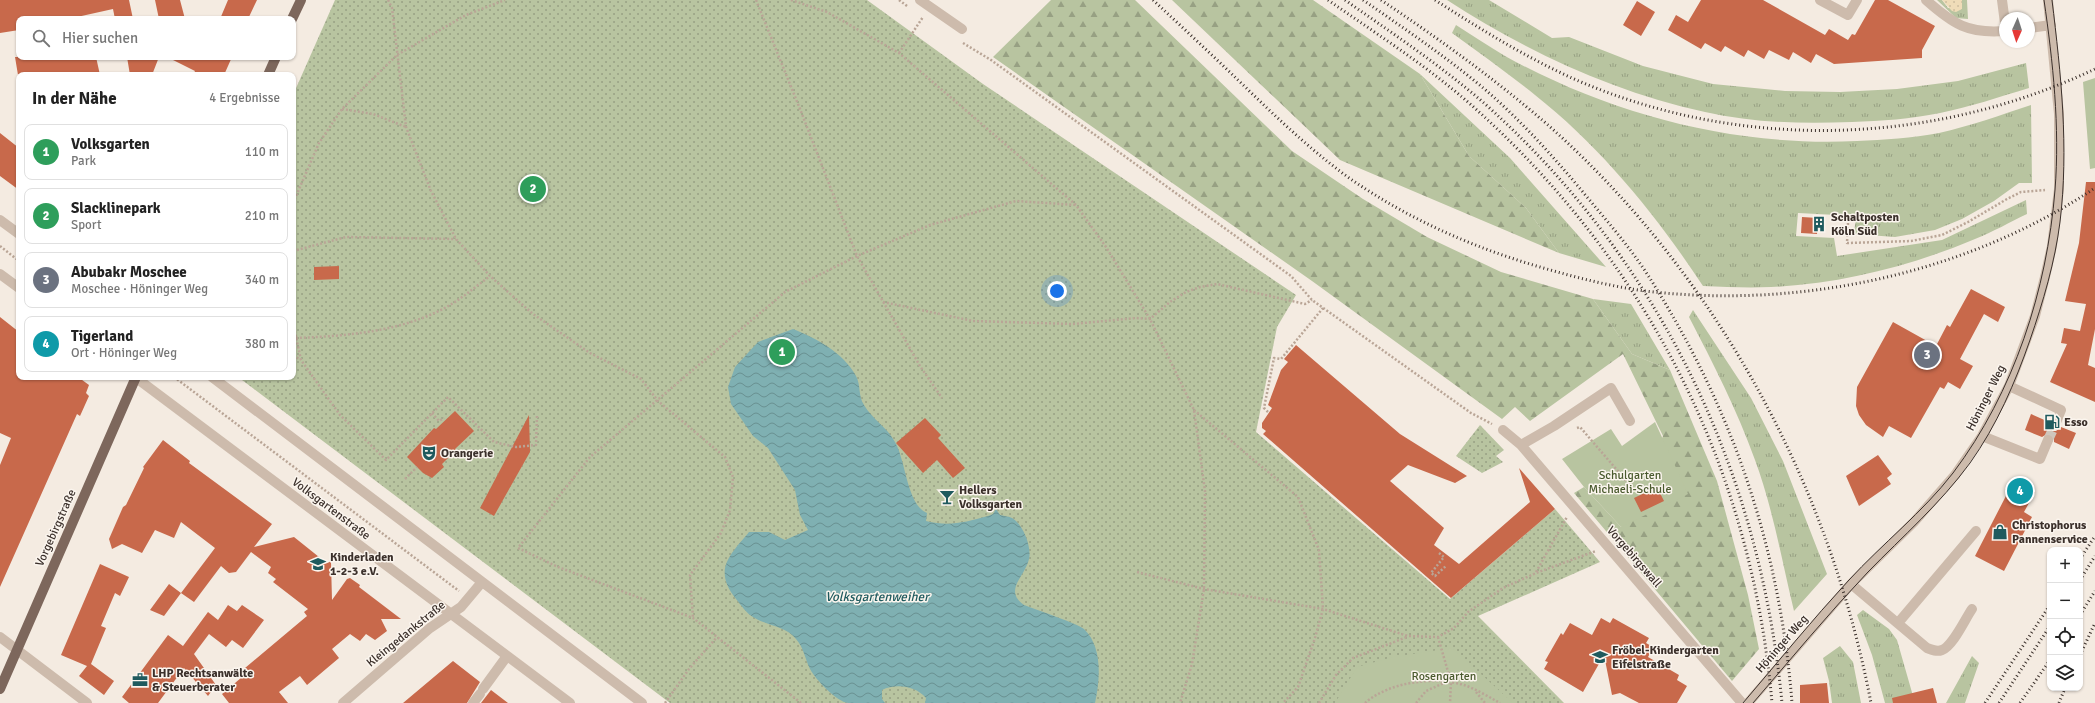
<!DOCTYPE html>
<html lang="de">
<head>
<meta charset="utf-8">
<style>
  body { margin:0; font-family:Signika,sans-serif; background:#f2f2f2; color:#222 }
  .controls { position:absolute; right:12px; bottom:12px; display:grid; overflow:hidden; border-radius:8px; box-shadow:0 1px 3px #0004 }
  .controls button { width:36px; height:36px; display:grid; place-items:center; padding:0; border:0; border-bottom:1px solid #e0e0e0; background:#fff; color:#222; font:20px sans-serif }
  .compass { position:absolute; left:1999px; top:12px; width:36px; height:36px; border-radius:50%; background:#fff; box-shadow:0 1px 3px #0004; rotate:183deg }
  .you { position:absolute; left:1057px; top:291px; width:14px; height:14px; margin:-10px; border:3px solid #fff; border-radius:50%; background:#1a73e8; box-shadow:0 0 0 6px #1a73e833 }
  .badge { display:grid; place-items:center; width:26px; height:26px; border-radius:50%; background:#1f5a5e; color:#fff; font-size:13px; font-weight:700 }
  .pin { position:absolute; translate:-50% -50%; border:2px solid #fff; box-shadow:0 1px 4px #0006 }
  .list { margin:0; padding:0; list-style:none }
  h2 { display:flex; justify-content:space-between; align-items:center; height:52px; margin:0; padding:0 16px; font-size:17px }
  h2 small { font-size:13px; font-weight:400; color:#767676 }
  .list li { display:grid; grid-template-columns:26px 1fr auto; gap:12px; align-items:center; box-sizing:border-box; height:56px; margin:0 8px 8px; padding:0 8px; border:1px solid #e0e0e0; border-radius:8px }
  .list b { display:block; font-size:15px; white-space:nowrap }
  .list p { margin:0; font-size:13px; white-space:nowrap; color:#767676 }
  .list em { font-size:13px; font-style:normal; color:#767676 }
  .icon { flex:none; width:22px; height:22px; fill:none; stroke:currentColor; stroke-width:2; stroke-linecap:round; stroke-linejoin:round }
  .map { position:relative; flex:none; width:2095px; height:703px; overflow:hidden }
  .search { position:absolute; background:#fff; box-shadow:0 1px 3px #0004; left:16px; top:16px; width:280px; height:44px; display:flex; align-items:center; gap:10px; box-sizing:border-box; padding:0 14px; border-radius:8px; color:#767676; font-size:15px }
  .panel { position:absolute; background:#fff; box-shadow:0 1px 3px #0004; left:16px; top:72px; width:280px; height:308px; border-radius:8px }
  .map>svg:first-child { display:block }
  .grass { fill:url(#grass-tufts) }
  .forest { fill:url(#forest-firs) }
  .sand { fill:url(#sand-dots) }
  .park { fill:url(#park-dots) }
  .garden { fill:#b8c4a0 }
  .water { fill:url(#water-waves) }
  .building { fill:#c8694b }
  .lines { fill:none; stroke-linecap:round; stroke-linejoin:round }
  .minor-tunnel { stroke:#cfc6bd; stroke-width:10; stroke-dasharray:10 5; stroke-linecap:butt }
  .path { stroke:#b9a596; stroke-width:2.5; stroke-dasharray:2 2; stroke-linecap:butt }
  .minor { stroke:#cdbbac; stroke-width:10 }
  .major { stroke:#7d675c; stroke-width:10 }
  .tram { stroke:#3b302b; stroke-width:1 }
  .rail { stroke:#3b302b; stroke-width:3; stroke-dasharray:1 3; stroke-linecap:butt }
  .labels { text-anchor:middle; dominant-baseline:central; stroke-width:3; stroke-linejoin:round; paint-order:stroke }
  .poi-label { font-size:12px; font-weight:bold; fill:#3b302b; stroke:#fbf5ee; text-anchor:start }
  .street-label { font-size:12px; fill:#3b302b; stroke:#fbf5ee }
  .park-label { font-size:12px; fill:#4a5a2e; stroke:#fbf5ee }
  .water-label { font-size:13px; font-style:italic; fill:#1f5a5e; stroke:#fbf5ee }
</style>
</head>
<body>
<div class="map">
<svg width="2095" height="703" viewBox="0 0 2095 703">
  <defs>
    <pattern id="grass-tufts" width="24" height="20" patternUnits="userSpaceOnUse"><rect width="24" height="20" fill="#b8c4a0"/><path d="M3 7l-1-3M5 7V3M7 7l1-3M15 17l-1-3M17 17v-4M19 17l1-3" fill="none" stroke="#97a083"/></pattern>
    <pattern id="forest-firs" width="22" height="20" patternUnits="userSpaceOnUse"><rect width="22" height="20" fill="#b8c4a0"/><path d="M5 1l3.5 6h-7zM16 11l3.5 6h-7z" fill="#97a083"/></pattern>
    <pattern id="sand-dots" width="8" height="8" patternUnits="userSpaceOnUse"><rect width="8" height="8" fill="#efdcb8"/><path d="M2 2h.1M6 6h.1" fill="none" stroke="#cebd9e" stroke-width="1.8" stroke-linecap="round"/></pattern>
    <pattern id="park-dots" width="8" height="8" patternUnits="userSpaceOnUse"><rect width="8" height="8" fill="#b8c4a0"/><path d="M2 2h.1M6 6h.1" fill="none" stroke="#97a083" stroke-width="1.8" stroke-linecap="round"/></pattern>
    <pattern id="water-waves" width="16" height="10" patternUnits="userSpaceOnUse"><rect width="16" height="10" fill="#7fb0b2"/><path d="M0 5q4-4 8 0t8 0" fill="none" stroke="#699091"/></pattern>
  </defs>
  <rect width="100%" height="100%" fill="#f4ebe1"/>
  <path class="grass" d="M1447,0h42l63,38 17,-1 74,29 70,18 72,7 55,1 57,-3 61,-8 68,-18 3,25c-30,9 -59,19 -89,25 -29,6 -59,8 -88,9 -49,2 -99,1 -147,-10 -92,-20 -179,-61 -258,-112z
    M1937,0h5l6,8 14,1v-9h5l1,19 -12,-1z
    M1456,25c16,10 32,21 49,31 107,59 229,91 352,85 27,-1 55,-3 82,-8 31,-7 62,-18 92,-28l1,78h-13l-25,18 -32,18 -27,11 -40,7 -41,-3 2,-18 -58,-3 -2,23 38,2 3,18 105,-16 84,-40 1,14c-17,8 -34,18 -52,25 -64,27 -135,45 -204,48 -23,1 -45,0 -68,-1 -47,-71 -101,-138 -168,-191 -27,-22 -56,-42 -83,-62z
    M1420,74l90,84 96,109 -47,-14 -33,-45 -57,-52z
    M1593,299l38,5 39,66 -38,-16z
    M1693,310l58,88 32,63 44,113 -33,37c-12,-50 -21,-102 -39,-151 -18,-50 -41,-95 -66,-143z
    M1863,610l26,19 8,11 18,63h-30l-13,-48 -15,-40z
    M1840,646l13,16 8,41h-29l-3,-22 -6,-23z
    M1972,656l7,7 -14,40h-19z"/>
  <path class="forest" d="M1051,0h84l157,151 71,48 64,38 74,35 92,27 39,55 38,16 47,111 31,114 11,54 -27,32 -158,-188 10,-6 37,40 42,-91 -40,-82 -93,67 -15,-14 -13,12 -190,-138 -319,-224z
    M1172,0h141l107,74 49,82 57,52 33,45 -219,-93z"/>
  <path class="sand" d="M1942,0h20v9l-6,3 -4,-1z"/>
  <path class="park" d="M335,0h532l116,84 313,211 -19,32 -21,105 194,167 105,-90 45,53 -122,54 86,87h-894l-432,-326h55v-282z
    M1480,425l24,25 -8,6 7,6 -21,11 -26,-17z"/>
  <path class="garden" d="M2095,78v90l-5,1 -7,-87z
    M1655,422l33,72 -67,33 -37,-40 -22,-28 49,-30 11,17z
    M1452,648l61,55h-178l22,-36 36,-10z"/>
  <path class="water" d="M793,329c23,9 51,24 63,47 5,9 2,20 8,29 8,14 23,22 31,37 11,19 12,63 32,71l-1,8c24,6 39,1 62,-5l5,-2 3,-5 4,6c3,1 8,1 12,3 11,6 20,29 17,41 -4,18 -26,31 -5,46 10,4 55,19 60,24 19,18 16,51 11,74h-170l1,-5c-10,-12 -30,-15 -44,-8v9l3,4c-12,0 -25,0 -37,0 -11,-1 -33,-24 -38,-34 -5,-10 -6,-21 -14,-30 -10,-13 -29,-13 -43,-22 -6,-3 -12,-12 -17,-18 -23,-29 -7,-43 13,-67h20l16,8 23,-10 -8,-15 -5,-25 -27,-42 -15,-12 -22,-32 -3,-17 7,-20 23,-25z"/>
  <path class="building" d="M0,0h129l4,19h-18l-2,-10 -45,10h-49v11l-19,3z
    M155,0h25l5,19h-26z
    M228,0h29l-9,19h-28z
    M1701,0h62l62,35 4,-6 19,11 4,-6 3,1 20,-35h13l47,26 -13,24v8l-88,6 -18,-10 -5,9 -18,-11 -4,8 -20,-10 -5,9 -16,-9 -4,7 -19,-11 -4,6 -16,-9 -4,6 -33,-19 8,-15 12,7z
    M1637,1l18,11 -14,24 -18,-11z
    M15,57h81l4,18h-82z
    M127,57h32l-7,18h-22z
    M167,57h65l-8,18h-31l2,-4z
    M0,133l19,15v42l-19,-14z
    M2086,182h9v147l-7,36 7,3v34l-45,-20 17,-38 -6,-1 3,-15 16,3 6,-27 -21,-3 14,-58z
    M1802,217l16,1 -1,16 -16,-1z
    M339,266v13l-25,1v-13z
    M1971,289l34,18 -7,15 -14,-8 -24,45 13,7 -13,23 -12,-7 -4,7 -4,-2 -29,51 -22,-12 -6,11 -17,-12 -7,-10 -3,-9 1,-19 36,-65 43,24 11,-21 3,2z
    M0,317l19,15v45h59l11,8 -3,8 3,3 -9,20 -3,-2 -77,173v-122l11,-27 -11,-5z
    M1296,345l104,89 67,42 -12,7 -47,-18 -18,16 54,47 -10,17 25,19 71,-62 -11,-34 36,41 -104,89 -188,-164 3,-3 -4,-3v-5l10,-15 -4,-3 13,-35 7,-8 -4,-3z
    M455,411l19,20 -19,18 1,1 -14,14 2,3 -12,11 -9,-5 -16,-16 27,-29 2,1z
    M2031,414l18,8v4l3,5h4l5,-4 15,6 -7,16 -15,-7v-3l-3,-5h-4l-5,3 -17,-7z
    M529,415l1,37 -36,64 -14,-8z
    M925,418l16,17 -3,3 27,30 -12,10 -16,-18 -14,13 -27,-30z
    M163,440l27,21 -1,2 83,61 -18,23 40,-10 30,24 7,1 1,38 15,-21 3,-1 10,7 -1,2 42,32h-20l6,12 -12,9 -9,-6 -6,7 -10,-7 -18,15 7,9 -32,27 -7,-9 -21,16 9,11h-59l-7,-9 26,-22 -3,-4 62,-52 -3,-4 4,-3 -35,-27 3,-3 -8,-6 3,-6 -20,-15 -15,20 -7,1 -8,-7 -27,36 -13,-9 34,-45 -34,-26 -7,16 -19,-8 -13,23 -20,-9 -10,5 -3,-10 14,-32 3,-2 18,-37 -1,-1z
    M1878,455l14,19 -5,4 4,6 -32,22 -13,-30z
    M2012,479l23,13 -11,20 8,5 -28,54 -29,-15 33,-64 -3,-2z
    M1657,487l7,14 -23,11 -7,-14z
    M100,564l29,13 -9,19 -5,-3 -14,33 5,2 -15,36 23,17 -10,14 -25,-19 8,-10 -26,-11z
    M169,584l12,9 -17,23 -14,-6z
    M228,605l9,6 5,-6 22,15 -21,28 -11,-8 -6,7 -17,-13 -15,20 22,31 -8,11 -24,-28 -26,35h-29l-7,-6 46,-62 15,11 25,-34 10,8z
    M1601,618l9,5 3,-5 36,20 -3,5 7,4 -5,10 31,18 -2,5 10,6 -10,17h-38l-19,-10 -8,2 -8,-40 -21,37 -39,-23 4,-7 -3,-1 16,-28 2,2 7,-12 22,12z
    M453,661l27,21 -13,21h-64z
    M1827,683l2,20h-29v-18z
    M1933,688l4,15h-44l-1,-5z
    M491,690l17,13h-27z"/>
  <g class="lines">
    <path class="minor-tunnel" d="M2048,440l7,-15"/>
    <path class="path" d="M388,0l4,8 14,119 25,64 25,48 34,37 43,38 57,39 51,26 17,22 67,56 8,20 -3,33 -9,23 -31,42 3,43
      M756,0l44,109 57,147 63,110 22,32
      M791,0l36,12 72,41 177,152 30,42 44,72 44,91 11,81 -1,98 -12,75 -12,39
      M899,0l8,6
      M963,43l28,17 300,216 21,24 159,113 21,11
      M899,53l24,-36
      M342,109l31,5 33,13
      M293,203l26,-60 23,-34 55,-54 69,-40 39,-15
      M1848,223l-1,20 64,-2 31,-6 26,-13 39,-23 14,-7 24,-2
      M0,246l19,15
      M293,251l53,-14 110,2
      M883,302l90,19 100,3 63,-6 14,1 20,-17 16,-10 14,-5 17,-3 88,20 7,-4
      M293,323l8,37 39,55 46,45 62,-63 46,45 22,5 20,-2 1,-29
      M296,338c53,-2 113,-7 159,-36 12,-8 23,-17 35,-26
      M293,356l7,3
      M174,377l285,214
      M1194,410l104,87 21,53 4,59 -8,29 -17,49 -15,16
      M1268,412l-4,-4 10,-50 7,1 42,-51
      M432,413l7,8 5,-3
      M1577,428l3,-1 55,64
      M405,479l12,-12
      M1439,553l5,4 -13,16 4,3 11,-10
      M1137,572l67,17 119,20 85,27 30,1 16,-9 14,-16 35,-24 33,-15 60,-22
      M1536,572l31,-55
      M1438,637l13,45 -1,21
      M1476,692l9,11
      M665,703l24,-34 28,-32
      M801,703l-108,-85 -135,-51 -40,-19 72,-91 195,-165 72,-36 73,-31 86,-24 60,4
      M1319,703l17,-28 17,-17 54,-21
      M1365,703c24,-21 69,-27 99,-18 12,4 25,12 36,18
      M1416,703l10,-12 18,-8"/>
    <path class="minor" d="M920,0l42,29
      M1820,0l28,15 9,-15
      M1926,0c27,24 42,34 79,31
      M2002,0l3,23
      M2029,28l22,-3
      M0,220l19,14
      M0,274l19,14
      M135,377l435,326
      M212,377l430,326
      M2009,386l52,24 -6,15
      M1503,430l18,15 221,258
      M1982,436l58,23 8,-19
      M1521,445l33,-19 57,-38 19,33
      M1851,584l76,64c5,2 10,4 15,2 11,-4 23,-31 30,-41
      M1898,623l78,-92
      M0,637l87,66
      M483,689l24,-33
      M343,703l87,-75 31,-21 21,-25
      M473,703l7,-9
      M1748,703l103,-119 63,-62 41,-47 27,-39 27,-50 26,-70 10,-39 7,-31 7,-57v-75l-11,-114"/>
    <path class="major" d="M292,19l9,-19
      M268,75l8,-18
      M0,689l136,-312"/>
    <path class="tram" d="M1743,703c35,-41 69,-83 106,-123 33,-36 74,-68 104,-107 61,-81 94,-183 102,-283 5,-63 -2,-128 -11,-190
      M1753,703c38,-44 75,-89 115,-131 35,-36 72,-68 102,-109 27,-38 45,-80 60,-123 13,-38 25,-78 30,-118 9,-74 1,-148 -8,-222"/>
    <path class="rail" d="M1153,0c28,26 57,53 85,80 34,33 68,66 107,95 59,42 126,72 195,92 38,11 76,21 114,25 152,16 313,-19 441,-104
      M1328,0c50,35 104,69 150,111 172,156 274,360 294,592
      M1345,0c47,33 95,65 139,103 175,156 276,367 298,600
      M1363,0c42,29 85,58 125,92 34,30 65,64 94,99 24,29 49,57 69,89 82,130 129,269 141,423
      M1381,0c58,39 114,79 167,125 168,149 281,358 323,578
      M1435,0c47,30 95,60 146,82 166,70 353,63 514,-13
      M2080,559l15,-23
      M2080,580l15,-24
      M2080,615l15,-24
      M2080,655l15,-32
      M1985,703l65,-98
      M1999,703l51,-77
      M2020,703l30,-43
      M2059,703l6,-15"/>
  </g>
  <defs>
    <symbol id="building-bare" viewBox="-9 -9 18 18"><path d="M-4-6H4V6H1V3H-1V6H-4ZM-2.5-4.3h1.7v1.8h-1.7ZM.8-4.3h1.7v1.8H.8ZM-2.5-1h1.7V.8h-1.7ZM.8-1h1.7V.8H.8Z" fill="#1f5a5e" stroke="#fbf5ee" stroke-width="2.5" paint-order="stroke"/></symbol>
    <symbol id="fuel-bare" viewBox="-9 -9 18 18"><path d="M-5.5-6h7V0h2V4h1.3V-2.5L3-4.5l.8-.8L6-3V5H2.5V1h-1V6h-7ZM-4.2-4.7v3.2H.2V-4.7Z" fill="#1f5a5e" stroke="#fbf5ee" stroke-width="2.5" paint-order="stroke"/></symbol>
    <symbol id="theatre-bare" viewBox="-9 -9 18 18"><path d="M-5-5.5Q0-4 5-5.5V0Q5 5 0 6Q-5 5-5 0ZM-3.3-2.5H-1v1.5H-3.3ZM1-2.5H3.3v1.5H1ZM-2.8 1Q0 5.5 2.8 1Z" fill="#1f5a5e" stroke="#fbf5ee" stroke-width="2.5" paint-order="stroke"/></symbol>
    <symbol id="bar-bare" viewBox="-9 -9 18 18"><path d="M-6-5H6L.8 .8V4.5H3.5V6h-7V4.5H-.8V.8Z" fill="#1f5a5e" stroke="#fbf5ee" stroke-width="2.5" paint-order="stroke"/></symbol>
    <symbol id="shop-bare" viewBox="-9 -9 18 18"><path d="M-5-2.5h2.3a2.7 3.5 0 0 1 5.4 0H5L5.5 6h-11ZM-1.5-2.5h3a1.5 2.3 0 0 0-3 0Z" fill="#1f5a5e" stroke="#fbf5ee" stroke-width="2.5" paint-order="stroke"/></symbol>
    <symbol id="school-bare" viewBox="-9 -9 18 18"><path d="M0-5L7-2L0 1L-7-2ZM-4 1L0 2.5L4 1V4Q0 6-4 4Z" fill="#1f5a5e" stroke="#fbf5ee" stroke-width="2.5" paint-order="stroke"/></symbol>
    <symbol id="office-bare" viewBox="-9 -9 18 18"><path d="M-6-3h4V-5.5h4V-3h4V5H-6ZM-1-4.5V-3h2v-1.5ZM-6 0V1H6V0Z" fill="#1f5a5e" stroke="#fbf5ee" stroke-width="2.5" paint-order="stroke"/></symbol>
  </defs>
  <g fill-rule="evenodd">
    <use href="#building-bare" x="1808" y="213" width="22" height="22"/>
    <use href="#fuel-bare" x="2041" y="411" width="22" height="22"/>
    <use href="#theatre-bare" x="418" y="442" width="22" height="22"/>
    <use href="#bar-bare" x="936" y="486" width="22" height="22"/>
    <use href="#shop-bare" x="1989" y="521" width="22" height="22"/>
    <use href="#school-bare" x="307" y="553" width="22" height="22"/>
    <use href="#school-bare" x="1589" y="646" width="22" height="22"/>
    <use href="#office-bare" x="129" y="669" width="22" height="22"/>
  </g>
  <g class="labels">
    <g class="poi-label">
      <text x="1831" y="217">Schaltposten<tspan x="1831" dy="14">Köln Süd</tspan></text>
      <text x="2064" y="422">Esso</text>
      <text x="441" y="453">Orangerie</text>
      <text x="959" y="490">Hellers<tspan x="959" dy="14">Volksgarten</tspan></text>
      <text x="2012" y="525">Christophorus<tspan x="2012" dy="14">Pannenservice</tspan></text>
      <text x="330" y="557">Kinderladen<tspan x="330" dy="14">1-2-3 e.V.</tspan></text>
      <text x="1612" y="650">Fröbel-Kindergarten<tspan x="1612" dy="14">Eifelstraße</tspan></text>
      <text x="152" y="673">LHP Rechtsanwälte<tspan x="152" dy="14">&amp; Steuerberater</tspan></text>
    </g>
    <g class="street-label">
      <text transform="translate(1986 398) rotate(-63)">Höninger Weg</text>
      <text transform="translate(331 509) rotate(37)">Volksgartenstraße</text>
      <text transform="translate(56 528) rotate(-66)">Vorgebirgstraße</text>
      <text transform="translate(1634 557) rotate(49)">Vorgebirgswall</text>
      <text transform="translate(406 634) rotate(-39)">Kleingedankstraße</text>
      <text transform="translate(1782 644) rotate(-49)">Höninger Weg</text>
    </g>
    <g class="park-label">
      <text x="1630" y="475">Schulgarten<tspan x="1630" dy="14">Michaeli-Schule</tspan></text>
      <text x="1444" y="676">Rosengarten</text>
    </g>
    <g class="water-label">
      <text x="877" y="597">Volksgartenweiher</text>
    </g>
  </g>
</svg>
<div class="controls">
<button>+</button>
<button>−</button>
<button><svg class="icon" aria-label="locate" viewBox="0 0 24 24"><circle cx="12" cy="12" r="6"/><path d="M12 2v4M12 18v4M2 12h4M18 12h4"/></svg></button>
<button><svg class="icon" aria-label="layers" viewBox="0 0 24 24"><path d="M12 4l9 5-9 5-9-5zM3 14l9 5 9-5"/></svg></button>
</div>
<svg class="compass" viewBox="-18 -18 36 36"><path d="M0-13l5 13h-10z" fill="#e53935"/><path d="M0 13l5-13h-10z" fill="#767676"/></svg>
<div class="you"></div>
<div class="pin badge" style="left:782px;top:352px;background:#2e9e5b">1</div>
<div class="pin badge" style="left:533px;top:189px;background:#2e9e5b">2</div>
<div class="pin badge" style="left:1927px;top:355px;background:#6b7280">3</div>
<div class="pin badge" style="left:2020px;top:491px;background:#0f9aa8">4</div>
<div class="search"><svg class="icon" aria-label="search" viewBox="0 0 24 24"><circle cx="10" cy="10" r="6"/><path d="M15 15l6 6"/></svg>Hier suchen</div>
<section class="panel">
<h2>In der Nähe<small>4 Ergebnisse</small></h2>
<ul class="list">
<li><span class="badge" style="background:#2e9e5b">1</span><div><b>Volksgarten</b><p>Park</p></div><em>110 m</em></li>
<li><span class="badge" style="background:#2e9e5b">2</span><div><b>Slacklinepark</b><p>Sport</p></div><em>210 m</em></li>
<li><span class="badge" style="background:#6b7280">3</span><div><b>Abubakr Moschee</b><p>Moschee · Höninger Weg</p></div><em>340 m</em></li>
<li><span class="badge" style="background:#0f9aa8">4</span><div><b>Tigerland</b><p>Ort · Höninger Weg</p></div><em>380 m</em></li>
</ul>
</section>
</div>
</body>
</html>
